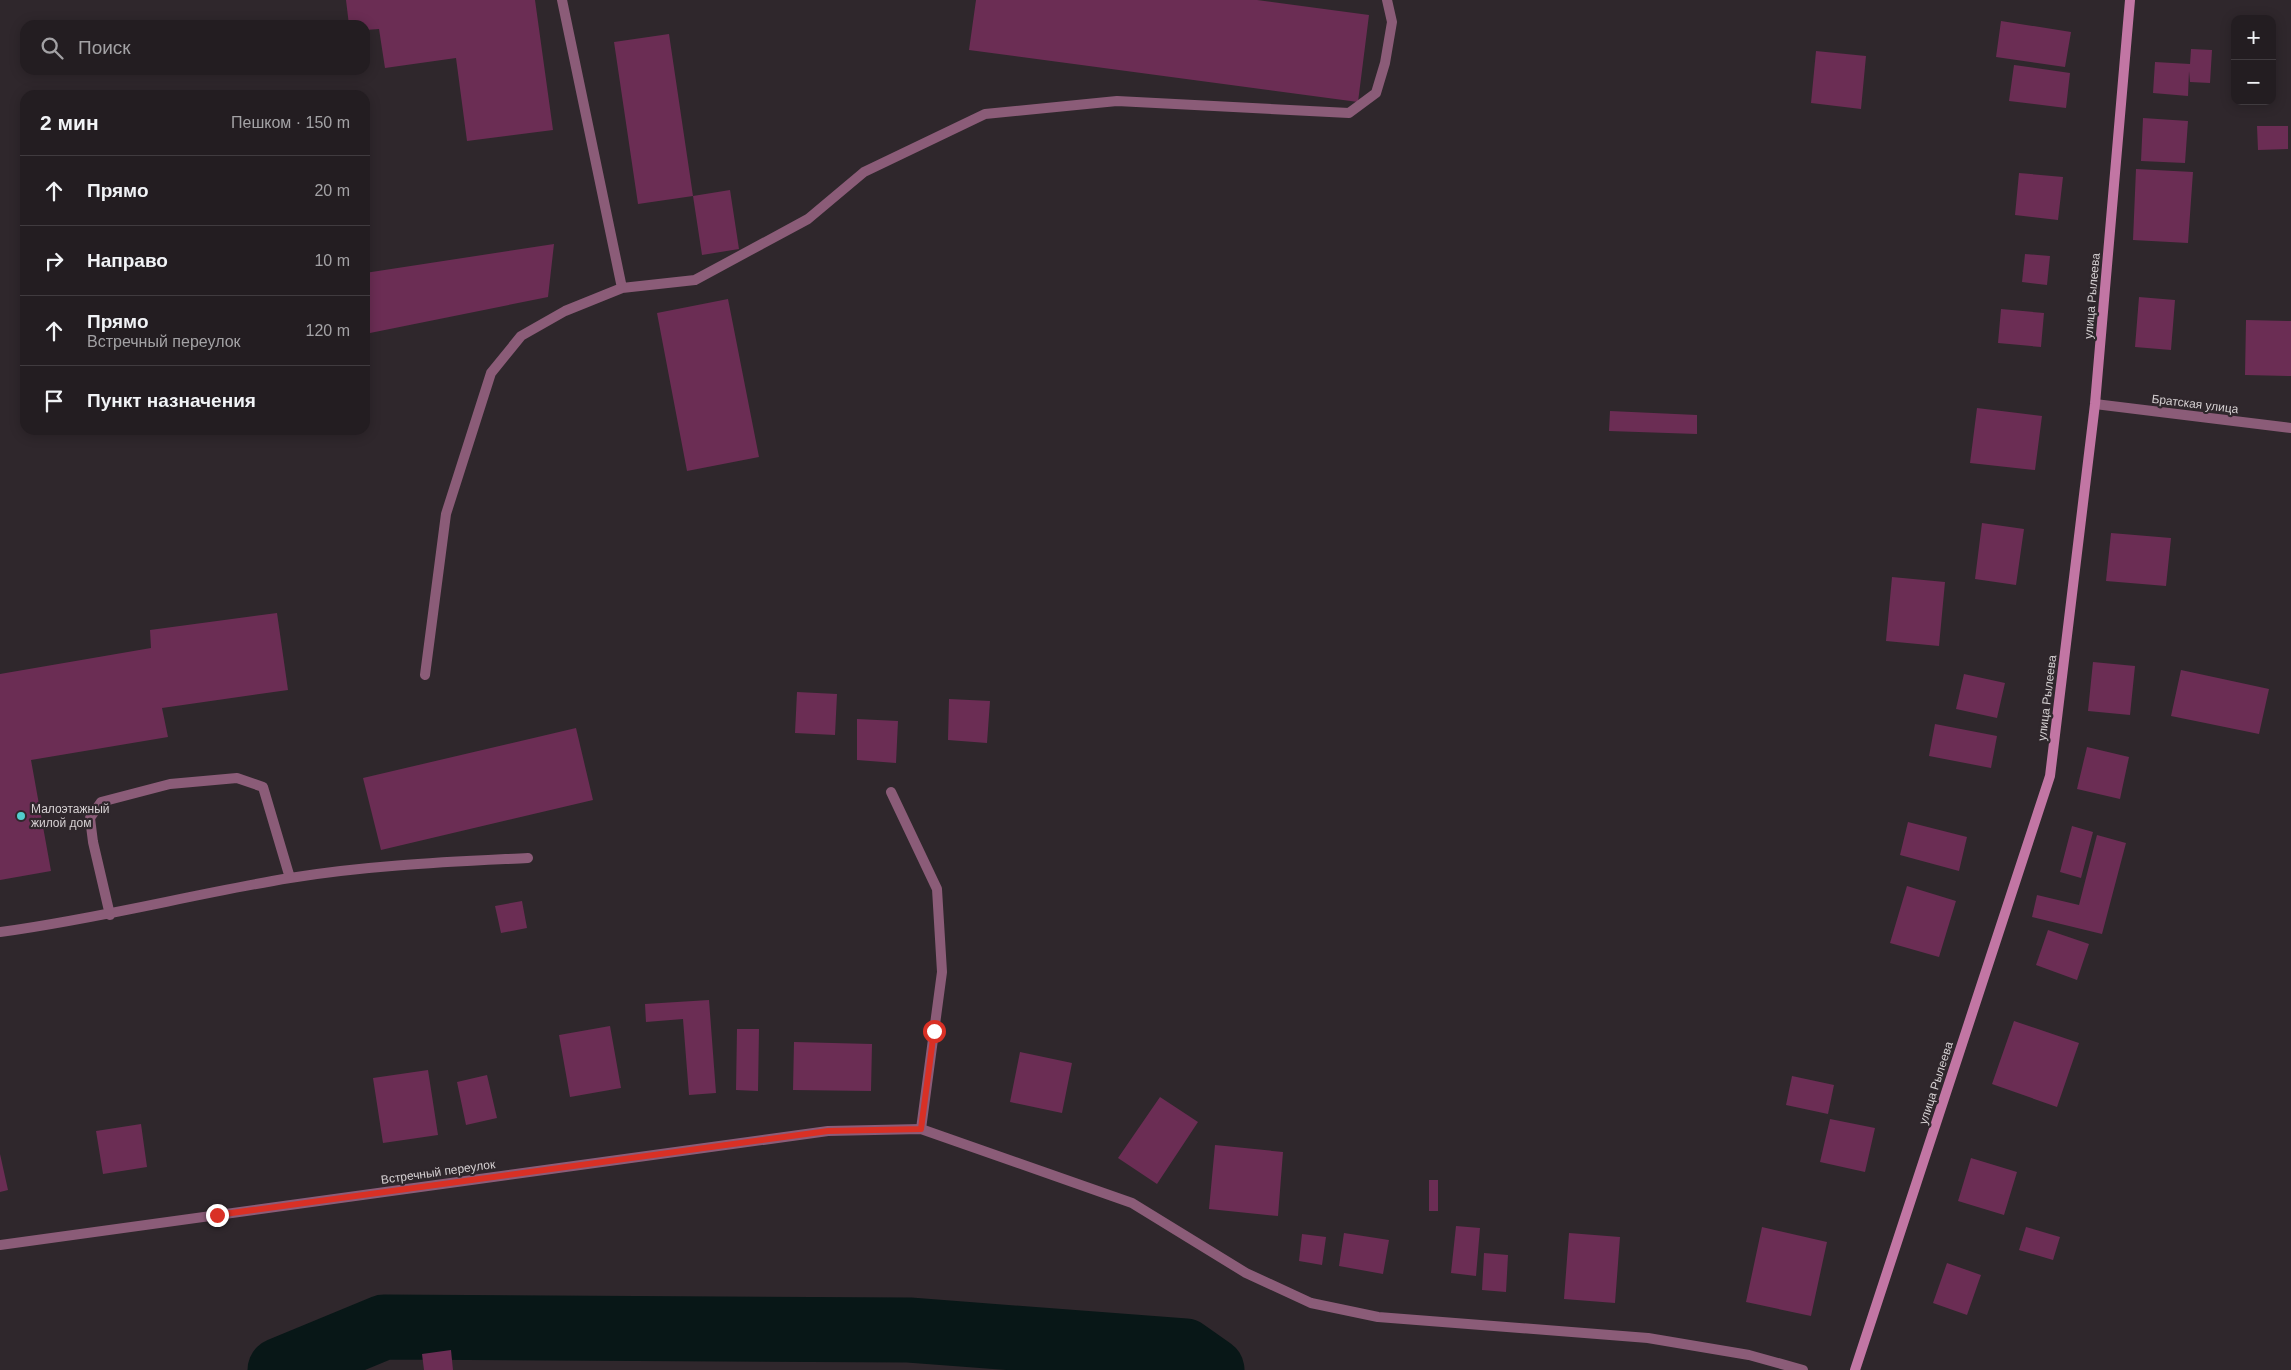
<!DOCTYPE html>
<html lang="ru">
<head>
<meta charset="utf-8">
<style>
  body { margin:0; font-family:Helvetica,sans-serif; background:#2f2a2e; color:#f1f3f6 }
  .controls { position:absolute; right:15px; top:15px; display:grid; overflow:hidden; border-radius:10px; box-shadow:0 2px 12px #0003 }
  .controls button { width:45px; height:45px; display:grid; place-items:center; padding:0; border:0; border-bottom:1px solid #403b3f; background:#231d21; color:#f1f3f6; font:25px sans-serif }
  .stop { position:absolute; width:15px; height:15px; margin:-11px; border:4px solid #d93025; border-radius:50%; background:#fff }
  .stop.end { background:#d93025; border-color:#fff; box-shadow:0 1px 5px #0008 }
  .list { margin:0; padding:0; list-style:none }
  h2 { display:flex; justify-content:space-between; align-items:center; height:65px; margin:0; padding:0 20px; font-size:21px }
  h2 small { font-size:16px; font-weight:400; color:#a3a2a5 }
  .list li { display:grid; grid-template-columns:32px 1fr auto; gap:15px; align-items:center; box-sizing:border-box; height:70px; padding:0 20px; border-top:1px solid #403b3f }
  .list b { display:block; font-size:19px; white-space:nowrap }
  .list p { margin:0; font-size:16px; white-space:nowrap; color:#a3a2a5 }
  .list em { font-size:16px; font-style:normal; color:#a3a2a5 }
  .icon { flex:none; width:28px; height:28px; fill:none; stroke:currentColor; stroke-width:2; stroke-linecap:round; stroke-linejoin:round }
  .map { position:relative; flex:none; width:2291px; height:1370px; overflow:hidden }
  .search { position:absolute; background:#231d21; box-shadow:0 2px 12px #0003; left:20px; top:20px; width:350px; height:55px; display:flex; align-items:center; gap:12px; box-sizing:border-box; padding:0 18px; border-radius:15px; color:#a3a2a5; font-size:19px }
  .panel { position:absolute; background:#231d21; box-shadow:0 2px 12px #0003; left:20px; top:90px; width:350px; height:345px; border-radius:15px }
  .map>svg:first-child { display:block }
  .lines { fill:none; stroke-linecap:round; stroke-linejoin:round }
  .river { stroke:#081717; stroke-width:65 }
  .building { fill:#6b2d54 }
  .lane { stroke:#8b5c78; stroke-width:10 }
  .street { stroke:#8b5c78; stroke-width:10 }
  .secondary { stroke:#c276a4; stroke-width:10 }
  .route { stroke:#d93025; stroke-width:6 }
  .poi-dot { fill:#52cdcd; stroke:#2f272c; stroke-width:2 }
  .labels { text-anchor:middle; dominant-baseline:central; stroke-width:4.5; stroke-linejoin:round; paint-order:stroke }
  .street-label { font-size:12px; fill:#d6d1d3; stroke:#2f272c }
  .poi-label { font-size:12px; fill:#d6d1d3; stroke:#2f272c; text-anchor:start }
</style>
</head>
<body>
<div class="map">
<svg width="2291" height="1370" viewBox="0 0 2291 1370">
  <rect width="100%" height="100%" fill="#2f272c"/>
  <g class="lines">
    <path class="river" d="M280,1370l104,-43 525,3 276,21 27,19"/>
  </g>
  <path class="building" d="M346,0h189l18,130 -86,11 -11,-83 -71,10 -6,-39 -14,1v-5h-16z
    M976,0h281l112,15 -11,87 -389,-52z
    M2001,21l70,11 -6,35 -69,-10z
    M669,34l24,162 37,-6 9,59 -37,6 -9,-59 -55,8 -24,-162z
    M2191,49l21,1 -2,33 -20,-1 -1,-11 -1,25 -35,-3 2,-31 35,2z
    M1816,51l50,5 -5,53 -50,-6z
    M2014,65l56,8 -4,35 -57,-7z
    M2143,118l45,3 -3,42 -44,-2z
    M2257,126h31v23l-30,1z
    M2136,169l57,3 -5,71 -55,-3z
    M2019,173l44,4 -5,43 -43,-5z
    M554,244l-6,53 -183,37v-61z
    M2025,254l25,2 -3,29 -25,-3z
    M2139,297l36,3 -4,50 -36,-3z
    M728,299l31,158 -72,14 -30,-158z
    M2001,309l43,4 -3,34 -43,-4z
    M2246,320l45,1v55l-46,-1z
    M1977,408l65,8 -7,54 -65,-7z
    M1610,411l87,4v19l-88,-3z
    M1982,523l42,6 -8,56 -41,-6z
    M2111,533l60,5 -5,48 -60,-5z
    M1892,577l53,5 -6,64 -53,-5z
    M277,613l11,77 -126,18 6,29 -137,23 20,111 -51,9v-206l151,-26 -1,-18z
    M2093,662l42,4 -5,49 -42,-4z
    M2181,670l88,19 -10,45 -88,-18z
    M1964,674l41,9 -8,35 -41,-9z
    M797,692l40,2 -2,41 -40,-2z
    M949,699l41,2 -3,42 -39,-3z
    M857,719l41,2 -2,42 -39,-3z
    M1935,724l62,12 -6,32 -62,-12z
    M576,728l17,72 -212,50 -18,-72z
    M2087,747l42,10 -9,42 -43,-10z
    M1908,822l59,15 -8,34 -59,-16z
    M2072,826l21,6 -12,46 -21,-6z
    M2097,835l29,8 -24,91 -70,-17 5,-22 42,10z
    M1907,886l49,15 -17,56 -49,-14z
    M522,901l5,27 -26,5 -6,-27z
    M2048,930l41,14 -12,36 -41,-15z
    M709,1000l7,93 -27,2 -6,-76 -37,3 -1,-18z
    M2014,1021l65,22 -22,64 -65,-23z
    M610,1026l11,62 -51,9 -11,-62z
    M737,1029h22l-1,62 -22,-1z
    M794,1042l78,2 -1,47 -78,-1z
    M1020,1052l52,11 -10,50 -52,-11z
    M428,1070l10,65 -55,8 -10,-65z
    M487,1075l10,43 -31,7 -9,-43z
    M1792,1076l42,9 -6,29 -42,-9z
    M1160,1097l38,25 -41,62 -39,-26z
    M1830,1119l45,9 -10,44 -45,-10z
    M141,1124l6,43 -44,7 -7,-43z
    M1215,1145l68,7 -5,64 -69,-7z
    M0,1154l8,36 -8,2z
    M1971,1158l46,14 -13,43 -46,-14z
    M1429,1180h9v31h-9z
    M1456,1226l24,2 -4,48 -25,-3z
    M1762,1227l65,15 -16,74 -65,-14z
    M2026,1227l34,10 -7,23 -34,-10z
    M1344,1233l45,7 -6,34 -44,-8z
    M1569,1233l51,4 -5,66 -51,-4z
    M1302,1234l24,3 -4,28 -23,-4z
    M1484,1253l24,2 -2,37 -24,-2z
    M1947,1263l34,12 -14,40 -34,-12z
    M451,1350l2,20h-29l-2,-16z"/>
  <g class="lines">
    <path class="lane" d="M562,0l60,288
      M425,675l21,-161 45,-141 30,-37 44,-25 57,-23 73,-8 113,-61 56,-47 121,-58 132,-13 232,12 27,-20 9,-30 7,-41 -5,-22
      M891,792l46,97 5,83 -21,157
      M110,915l-17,-73 -3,-24 11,-16 69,-18 67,-6 26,9 27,91
      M0,932c98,-13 193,-38 290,-54 79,-13 159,-16 238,-20"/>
    <path class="street" d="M2095,404l196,24
      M0,1245l828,-114 93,-2 211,74 114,70 65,30 67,14 270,21 101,17 54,15"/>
    <path class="secondary" d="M1855,1370l195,-594 45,-372 35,-404"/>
  </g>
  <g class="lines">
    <path class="route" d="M217,1215l611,-84 93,-2 13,-98"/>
  </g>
  <circle class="poi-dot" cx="21" cy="816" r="5"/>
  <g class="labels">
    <g class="street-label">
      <text transform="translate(2092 296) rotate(-85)">улица Рылеева</text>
      <text transform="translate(2195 404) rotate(7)">Братская улица</text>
      <text transform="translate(2047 698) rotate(-83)">улица Рылеева</text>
      <text transform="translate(1936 1083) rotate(-72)">улица Рылеева</text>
      <text transform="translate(438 1172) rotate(-8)">Встречный переулок</text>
    </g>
    <g class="poi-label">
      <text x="31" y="809">Малоэтажный<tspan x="31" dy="14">жилой дом</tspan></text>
    </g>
  </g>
</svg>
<div class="controls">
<button>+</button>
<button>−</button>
</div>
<div class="stop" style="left:934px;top:1031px"></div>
<div class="stop end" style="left:217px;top:1215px"></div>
<div class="search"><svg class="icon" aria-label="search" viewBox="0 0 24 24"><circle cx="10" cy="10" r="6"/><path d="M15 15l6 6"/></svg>Поиск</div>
<section class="panel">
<h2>2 мин<small>Пешком · 150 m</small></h2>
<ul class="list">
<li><svg class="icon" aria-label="ahead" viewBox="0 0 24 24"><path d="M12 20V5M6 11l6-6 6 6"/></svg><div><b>Прямо</b></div><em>20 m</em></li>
<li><svg class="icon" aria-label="right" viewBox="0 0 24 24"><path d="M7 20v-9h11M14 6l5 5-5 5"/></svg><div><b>Направо</b></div><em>10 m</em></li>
<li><svg class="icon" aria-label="ahead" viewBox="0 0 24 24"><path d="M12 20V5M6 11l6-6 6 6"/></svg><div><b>Прямо</b><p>Встречный переулок</p></div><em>120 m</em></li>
<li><svg class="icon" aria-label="arrive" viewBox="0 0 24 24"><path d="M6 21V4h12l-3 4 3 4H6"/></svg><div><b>Пункт назначения</b></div></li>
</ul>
</section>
</div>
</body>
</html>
